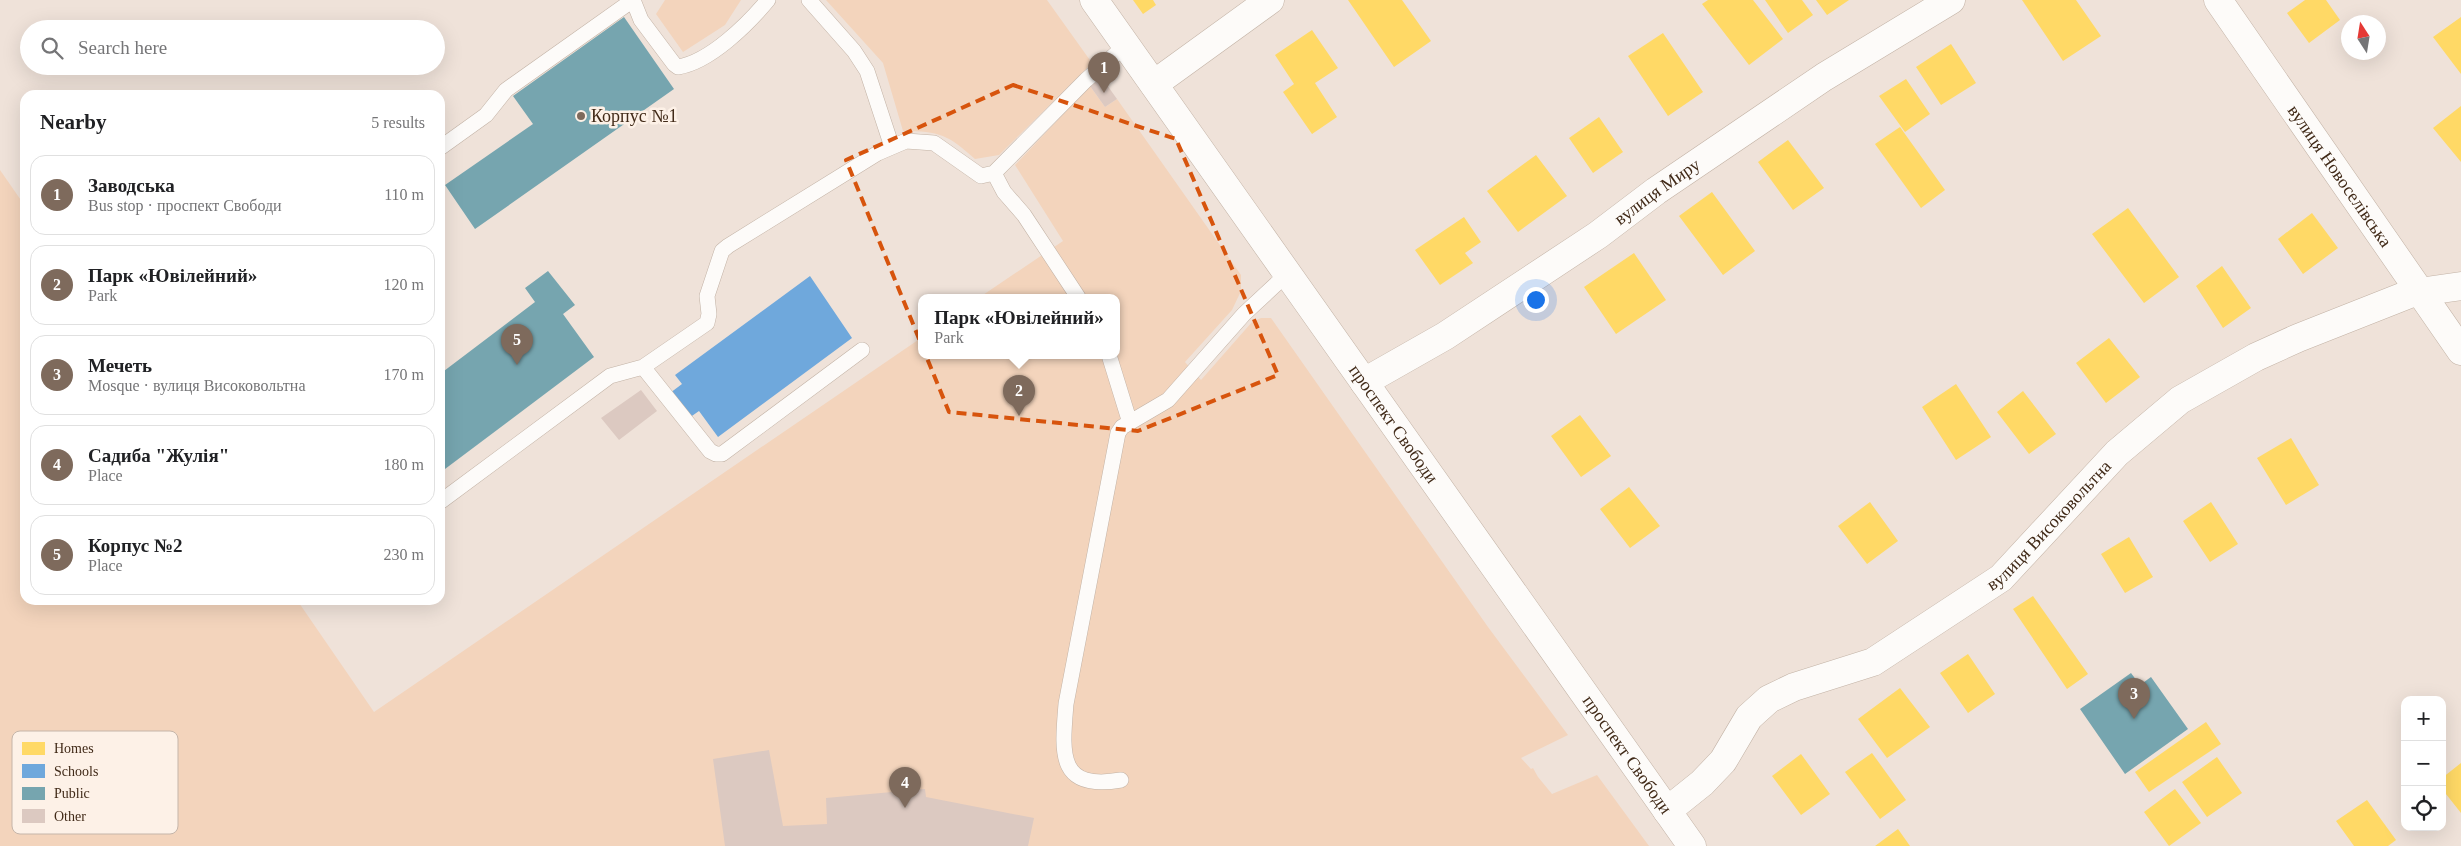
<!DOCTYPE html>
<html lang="en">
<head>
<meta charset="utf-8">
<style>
  body { margin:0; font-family:Georgia,serif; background:#f6f6f6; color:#202124 }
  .controls { position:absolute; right:15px; bottom:15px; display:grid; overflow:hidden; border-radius:10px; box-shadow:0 5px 20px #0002 }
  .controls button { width:45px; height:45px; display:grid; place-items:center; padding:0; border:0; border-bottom:1px solid #e0e0e0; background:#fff; color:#202124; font:25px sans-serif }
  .compass { position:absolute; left:2341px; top:15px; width:45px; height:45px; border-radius:50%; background:#fff; box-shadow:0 5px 20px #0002; rotate:348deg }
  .you { position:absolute; left:1535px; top:299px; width:18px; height:18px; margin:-12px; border:4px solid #fff; border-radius:50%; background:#1a73e8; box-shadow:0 0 0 8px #1a73e833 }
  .badge { display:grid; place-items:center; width:32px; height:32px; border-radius:50%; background:#7e6a5c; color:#fff; font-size:16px; font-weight:700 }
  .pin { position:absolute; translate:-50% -41px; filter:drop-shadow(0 1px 2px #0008) }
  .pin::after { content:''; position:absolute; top:26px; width:18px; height:15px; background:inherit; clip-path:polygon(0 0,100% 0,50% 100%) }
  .popup { position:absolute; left:918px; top:294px; width:202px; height:65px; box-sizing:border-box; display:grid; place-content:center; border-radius:10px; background:#fff; filter:drop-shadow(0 1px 4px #0005); font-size:16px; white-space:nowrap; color:#757577 }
  .popup b { font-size:19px; color:#202124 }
  .popup::after { content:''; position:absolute; left:50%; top:100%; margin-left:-10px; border:10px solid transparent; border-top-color:#fff }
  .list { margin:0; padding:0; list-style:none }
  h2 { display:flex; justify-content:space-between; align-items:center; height:65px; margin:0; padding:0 20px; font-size:21px }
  h2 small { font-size:16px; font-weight:400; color:#757577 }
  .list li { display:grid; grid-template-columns:32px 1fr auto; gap:15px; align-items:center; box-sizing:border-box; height:80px; margin:0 10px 10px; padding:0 10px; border:1px solid #e0e0e0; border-radius:15px }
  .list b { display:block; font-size:19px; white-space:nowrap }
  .list p { margin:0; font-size:16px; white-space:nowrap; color:#757577 }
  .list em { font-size:16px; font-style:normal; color:#757577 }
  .icon { flex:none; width:28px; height:28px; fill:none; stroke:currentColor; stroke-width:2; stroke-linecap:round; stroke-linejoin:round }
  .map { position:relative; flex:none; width:2461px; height:846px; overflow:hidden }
  .search { position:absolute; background:#fff; box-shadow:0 5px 20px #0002; left:20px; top:20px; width:425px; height:55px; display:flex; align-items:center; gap:12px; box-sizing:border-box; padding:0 18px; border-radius:28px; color:#757577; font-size:19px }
  .panel { position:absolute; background:#fff; box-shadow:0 5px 20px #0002; left:20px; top:90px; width:425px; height:515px; border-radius:15px }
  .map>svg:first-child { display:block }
  .green { fill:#f3d4bc }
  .homes { fill:#ffd966 }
  .schools { fill:#6fa8dc }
  .public { fill:#76a5af }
  .building { fill:#dcc9c1 }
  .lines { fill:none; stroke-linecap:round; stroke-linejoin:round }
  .lane-casing { stroke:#c2b2a5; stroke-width:16 }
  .street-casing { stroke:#c2b2a5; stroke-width:29 }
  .lane { stroke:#fdfbf9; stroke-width:15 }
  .street { stroke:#fdfbf9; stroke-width:28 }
  .marked { fill:none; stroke:#d7540d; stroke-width:4; stroke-dasharray:10 6; stroke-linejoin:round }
  .poi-dot { fill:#7e6a5c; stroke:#fdf1e7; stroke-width:2 }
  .labels { text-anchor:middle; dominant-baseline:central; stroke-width:5; stroke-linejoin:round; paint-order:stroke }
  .poi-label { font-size:18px; fill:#412a18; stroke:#fdf1e7; text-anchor:start }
  .street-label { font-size:18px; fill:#412a18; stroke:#fdf1e7 }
  .key { fill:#fdf1e7; stroke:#c5b5a9; stroke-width:1 }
  .key-label { font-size:14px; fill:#412a18 }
</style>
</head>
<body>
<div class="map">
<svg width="2461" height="846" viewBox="0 0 2461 846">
  <rect width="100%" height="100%" fill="#efe2d9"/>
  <path class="green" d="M665,0h76l-16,25 -42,27 -27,-38z
    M826,0h221l45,63 -93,92 -24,4c-27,-24 -35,-28 -72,-28l-20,-68z
    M1090,86l15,21 12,-8 124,176v16l-9,19 -47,52 16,18 51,-58 9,-4h10l217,309 80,108 -47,23 10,11 2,-1 5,9 14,17 45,-19 52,71h-1649v-676l25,36v394h272l77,112 547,-374 1,17h194v-58h-136l83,-56 -48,-76z"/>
  <path class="homes" d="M1133,0h20l3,5 -13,9z
    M1348,0h54l29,41 -37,26z
    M1708,0h45l30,39 -34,26 -47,-61z
    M1765,0h37l11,15 -25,18z
    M1816,0h33l-22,15z
    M2022,0h54l25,36 -38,25z
    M2305,0h21l14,20 -31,23 -22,-30z
    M2461,17v57l-28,-37z
    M1312,30l26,38 -23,15 22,34 -25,17 -29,-42 11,-8 -19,-29z
    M1663,33l40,59 -35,24 -40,-60z
    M1951,44l25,39 -35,22 -25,-38z
    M1906,79l24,35 -25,18 -26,-36z
    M2461,106v56l-28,-34z
    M1599,117l24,35 -30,21 -24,-35z
    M1900,127l45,63 -24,18 -46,-64z
    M1788,140l36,48 -31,22 -35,-48z
    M1536,155l31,41 -49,36 -31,-41z
    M1712,192l43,59 -32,24 -44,-59z
    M2128,208l51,69 -35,26 -52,-69z
    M2312,213l26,35 -35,26 -25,-35z
    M1464,217l17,25 -16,11 8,10 -33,22 -25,-35z
    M1634,253l32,47 -50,34 -32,-47z
    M2222,266l29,42 -28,20 -27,-42z
    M2109,338l31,39 -34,26 -30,-40z
    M1956,384l35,53 -35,23 -34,-53z
    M2023,391l33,43 -27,20 -32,-42z
    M1580,415l31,41 -30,21 -30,-41z
    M2291,438l28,47 -33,20 -29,-47z
    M1629,487l31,39 -30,22 -30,-39z
    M1870,502l28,39 -31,23 -29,-38z
    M2211,502l27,42 -28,18 -27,-41z
    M2129,537l24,40 -28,16 -24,-39z
    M2033,596l55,78 -21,15 -54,-80z
    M1968,654l27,40 -27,19 -28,-40z
    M1900,688l30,39 -43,31 -29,-39z
    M2206,722l15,22 -72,48 -14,-20z
    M1872,753l34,47 -26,19 -35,-47z
    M1801,754l29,40 -29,21 -29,-39z
    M2217,757l25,36 -35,24 -25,-35z
    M2461,763v50l-19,-24v-11z
    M2175,789l26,34 -32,23 -25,-34z
    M2367,800l29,40 -8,6h-34l-18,-25z
    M1898,829l12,17h-35z"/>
  <path class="schools" d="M810,276l42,62 -134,99 -19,-26 -10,7 -19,-25 12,-9 -7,-9z"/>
  <path class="public" d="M624,17l50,72 -199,140 -30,-44 88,-61 -20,-28z
    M548,271l27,34 -12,9 31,43 -153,115 -1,-98 95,-72 -10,-14z
    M2131,673l9,12 11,-8 37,52 -63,45 -45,-65z"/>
  <path class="building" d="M1102,78l15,21 -12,8 -15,-21z
    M641,390l16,21 -38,29 -18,-22z
    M769,750l14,76 44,-2 -1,-26 99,-9 1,8 108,21 -6,28h-303l-12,-87z"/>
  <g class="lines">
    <defs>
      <path id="lane" d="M633,0l8,20 33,44 4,3c32,-5 70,-43 90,-67
        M809,0l45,51 13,20 25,76
        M440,148l46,-33 20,-25 127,-90
        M994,173l10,19 20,23 54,82
        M1109,355l21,68
        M643,367l67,84 6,3h6l140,-104
        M440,502l170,-126 33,-9 64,-44 2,-9 -2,-18 15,-45 6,-5 150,-93 28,-12 28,2 47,33 13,-3 92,-93 40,-35
        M1121,780c-64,11 -59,-27 -55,-76l52,-271 4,-6 46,-27 76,-86 43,-40"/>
      <g id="street">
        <path id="s1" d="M1094,0l598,846"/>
        <path id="s2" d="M2218,0l243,351"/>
        <path d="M1154,84l116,-84"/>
        <path id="s3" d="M1364,382l81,-46 153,-101 58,-44 168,-114 127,-77"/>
        <path id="s4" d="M1667,811l35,-28 21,-22 26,-44 20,-18 25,-12 79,-25 128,-84 116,-125 63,-53 76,-43 42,-19 114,-45 49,-7"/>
      </g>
    </defs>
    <use href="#lane" class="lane-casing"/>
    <use href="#street" class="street-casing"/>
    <use href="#lane" class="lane"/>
    <use href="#street" class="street"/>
  </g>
  <path class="marked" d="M1013,85l163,54 102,236 -140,56 -189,-19 -103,-252z"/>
  <circle class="poi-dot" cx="581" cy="116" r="5"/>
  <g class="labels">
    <g class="poi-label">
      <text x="591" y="116">Корпус №1</text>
    </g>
    <g class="street-label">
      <text stroke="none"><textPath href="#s2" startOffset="214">вулиця Новоселівська</textPath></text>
      <text stroke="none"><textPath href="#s3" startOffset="350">вулиця Миру</textPath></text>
      <text stroke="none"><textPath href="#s1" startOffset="519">проспект Свободи</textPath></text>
      <text stroke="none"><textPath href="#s4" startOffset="488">вулиця Високовольтна</textPath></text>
      <text stroke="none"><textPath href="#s1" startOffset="924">проспект Свободи</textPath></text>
    </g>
  </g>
  <rect x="12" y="731" width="166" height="103" rx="8" class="key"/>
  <rect x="22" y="742" width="23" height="13" fill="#ffd966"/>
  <rect x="22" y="764" width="23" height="14" fill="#6fa8dc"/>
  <rect x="22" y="787" width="23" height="13" fill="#76a5af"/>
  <rect x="22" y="809" width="23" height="14" fill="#dcc9c1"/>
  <g class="key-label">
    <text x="54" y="753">Homes</text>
    <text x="54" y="776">Schools</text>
    <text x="54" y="798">Public</text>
    <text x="54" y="821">Other</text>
  </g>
</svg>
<div class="controls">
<button>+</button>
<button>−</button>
<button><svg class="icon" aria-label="locate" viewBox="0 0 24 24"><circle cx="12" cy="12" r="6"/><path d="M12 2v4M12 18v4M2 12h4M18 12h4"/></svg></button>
</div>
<svg class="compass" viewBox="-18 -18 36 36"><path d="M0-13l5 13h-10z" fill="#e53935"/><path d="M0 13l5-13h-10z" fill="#757577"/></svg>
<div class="you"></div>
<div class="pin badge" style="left:1104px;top:93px">1</div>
<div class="pin badge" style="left:1019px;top:416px">2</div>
<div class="popup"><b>Парк «Ювілейний»</b>Park</div>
<div class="pin badge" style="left:2134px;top:719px">3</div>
<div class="pin badge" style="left:905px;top:808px">4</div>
<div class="pin badge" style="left:517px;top:365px">5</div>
<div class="search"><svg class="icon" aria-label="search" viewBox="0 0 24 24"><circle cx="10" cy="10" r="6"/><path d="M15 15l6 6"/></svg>Search here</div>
<section class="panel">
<h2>Nearby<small>5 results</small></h2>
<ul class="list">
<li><span class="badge">1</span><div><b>Заводська</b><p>Bus stop · проспект Свободи</p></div><em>110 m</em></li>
<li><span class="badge">2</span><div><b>Парк «Ювілейний»</b><p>Park</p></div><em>120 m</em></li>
<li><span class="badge">3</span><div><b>Мечеть</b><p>Mosque · вулиця Високовольтна</p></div><em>170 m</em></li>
<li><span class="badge">4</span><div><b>Садиба &quot;Жулія&quot;</b><p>Place</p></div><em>180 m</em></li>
<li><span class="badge">5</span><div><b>Корпус №2</b><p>Place</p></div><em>230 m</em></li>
</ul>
</section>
</div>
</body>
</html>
